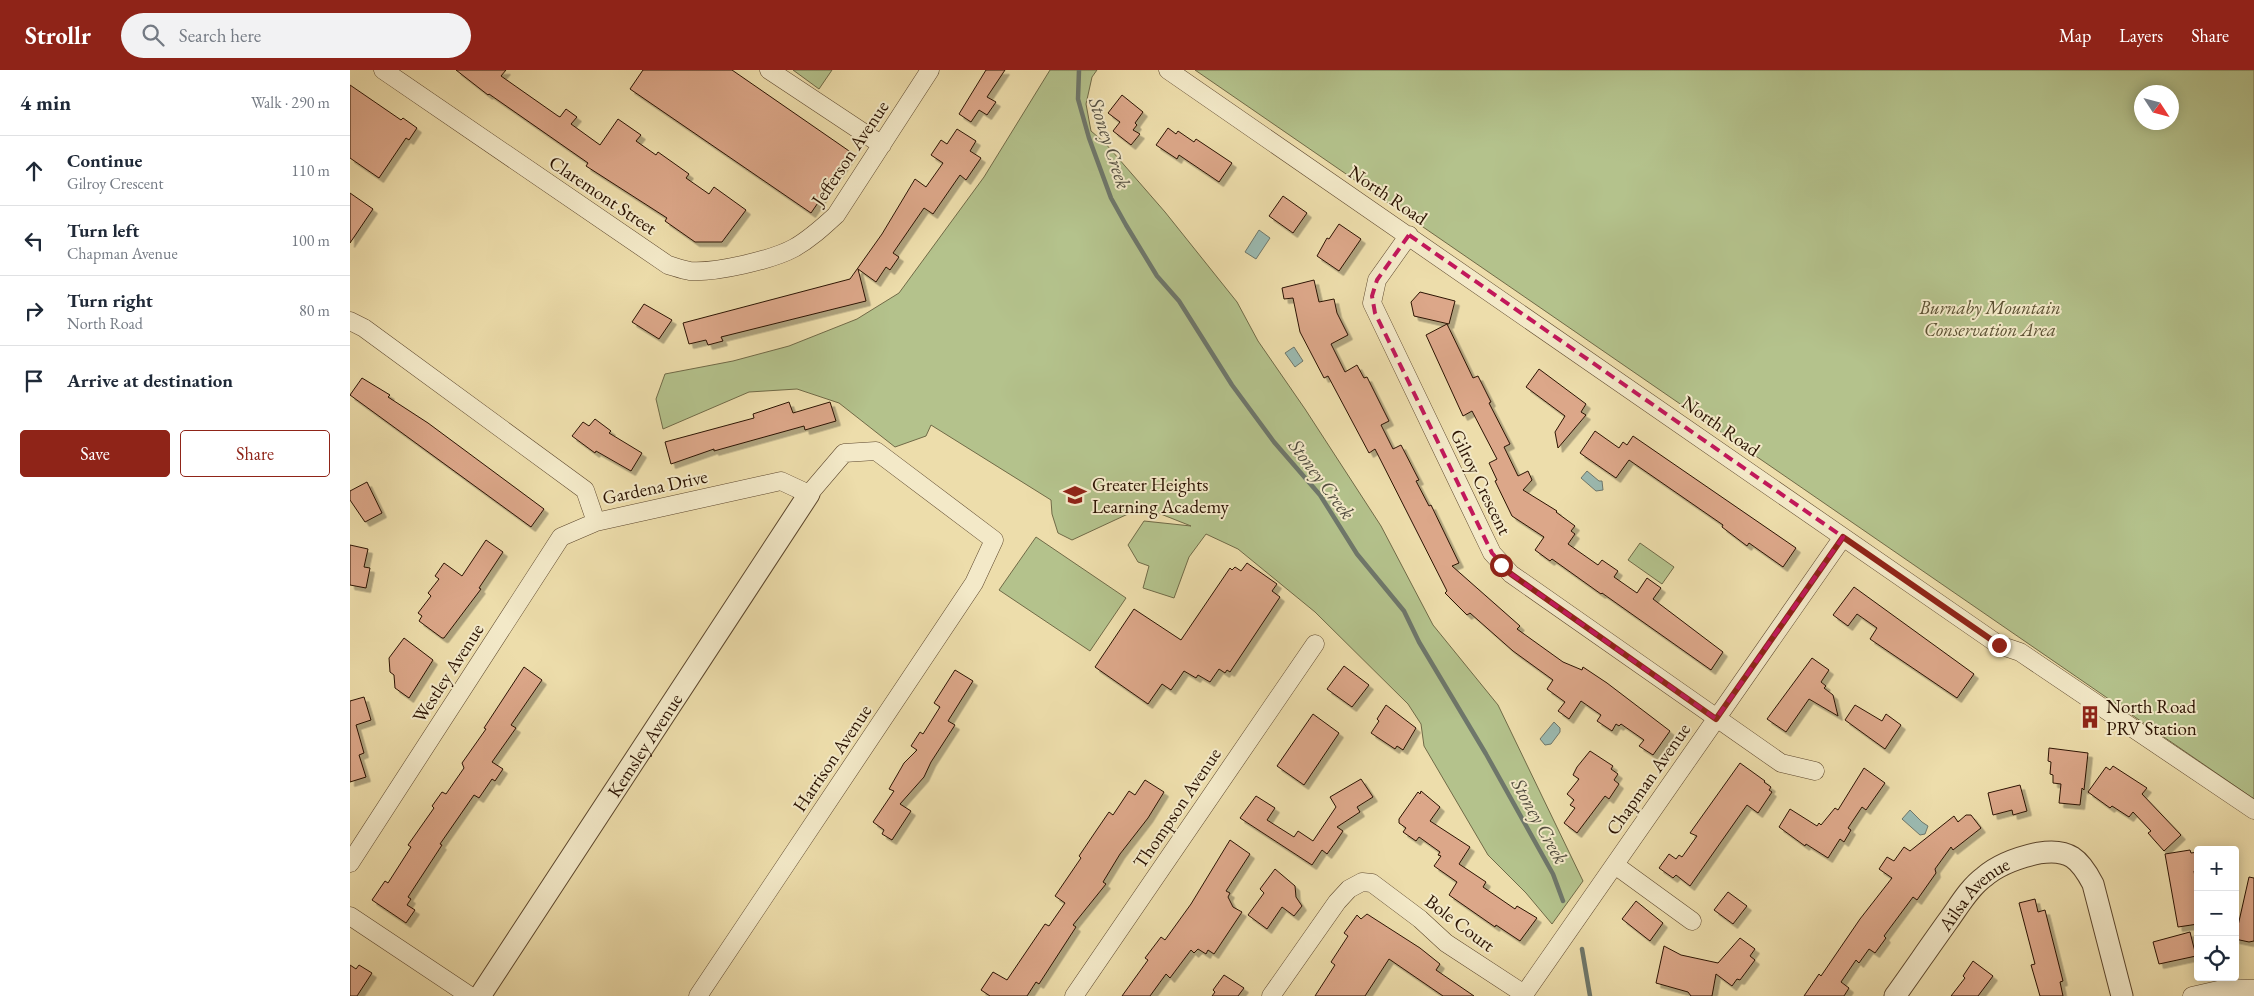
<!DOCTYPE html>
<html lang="en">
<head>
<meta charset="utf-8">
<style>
  body { margin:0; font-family:"EB Garamond",serif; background:#f2f2f3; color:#1f2937 }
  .controls { position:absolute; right:15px; bottom:15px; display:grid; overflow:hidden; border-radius:5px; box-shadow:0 2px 12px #0003 }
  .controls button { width:45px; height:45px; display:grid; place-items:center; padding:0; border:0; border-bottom:1px solid #e0e1e3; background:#fff; color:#1f2937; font:25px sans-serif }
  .compass { position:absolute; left:1784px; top:15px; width:45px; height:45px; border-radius:50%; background:#fff; box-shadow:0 2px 12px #0003; rotate:126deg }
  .stop { position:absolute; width:15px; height:15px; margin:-11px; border:4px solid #8f2418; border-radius:50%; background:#fff }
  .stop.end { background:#8f2418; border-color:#fff; box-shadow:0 1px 5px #0008 }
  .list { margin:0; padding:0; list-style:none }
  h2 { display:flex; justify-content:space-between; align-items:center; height:65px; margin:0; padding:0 20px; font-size:21px }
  h2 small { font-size:16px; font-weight:400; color:#747a83 }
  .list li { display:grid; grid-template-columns:32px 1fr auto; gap:15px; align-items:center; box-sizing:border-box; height:70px; padding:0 20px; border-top:1px solid #e0e1e3 }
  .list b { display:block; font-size:19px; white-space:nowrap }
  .list p { margin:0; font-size:16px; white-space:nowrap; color:#747a83 }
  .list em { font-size:16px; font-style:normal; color:#747a83 }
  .actions { display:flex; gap:10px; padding:15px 20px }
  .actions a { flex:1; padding:11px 0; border:1px solid #8f2418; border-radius:5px; text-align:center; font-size:18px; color:#8f2418 }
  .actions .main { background:#8f2418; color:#fff }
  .icon { flex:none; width:28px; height:28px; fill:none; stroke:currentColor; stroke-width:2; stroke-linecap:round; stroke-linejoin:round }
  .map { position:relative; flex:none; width:1904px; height:926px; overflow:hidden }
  header { display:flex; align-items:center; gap:30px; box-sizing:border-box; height:70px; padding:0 25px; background:#8f2418; color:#fff }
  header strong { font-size:24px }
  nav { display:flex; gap:28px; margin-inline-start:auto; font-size:18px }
  .search { width:350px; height:45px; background:#f2f2f3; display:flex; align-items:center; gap:12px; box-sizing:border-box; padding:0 18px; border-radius:28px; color:#747a83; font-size:19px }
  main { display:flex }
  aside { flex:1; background:#fff }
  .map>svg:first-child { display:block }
  .green { fill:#b4c28c; stroke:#706a47; fill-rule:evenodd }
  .water { fill:#9bbab1; stroke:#6e776b }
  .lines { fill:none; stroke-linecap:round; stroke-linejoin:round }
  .stream { stroke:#6e776b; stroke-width:4.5 }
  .building { fill:#dca789; stroke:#2b1302; filter:url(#shadow) }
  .minor-casing { stroke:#5c462c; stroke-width:19 }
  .tertiary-casing { stroke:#5c462c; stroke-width:23 }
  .minor { stroke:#f3e9c8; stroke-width:18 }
  .tertiary { stroke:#f3e9c8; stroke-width:21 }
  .route { stroke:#8f2418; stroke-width:6 }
  .marked { fill:none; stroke:#c2185b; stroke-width:4; stroke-dasharray:10 6; stroke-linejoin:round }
  .labels { text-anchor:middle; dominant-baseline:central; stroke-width:4; stroke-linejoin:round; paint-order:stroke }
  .street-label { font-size:19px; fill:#2b1302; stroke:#f3e9c8 }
  .park-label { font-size:19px; font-style:italic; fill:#5b5032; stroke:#f3e9c8 }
  .poi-label { font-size:19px; fill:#2b1302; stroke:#f3e9c8; text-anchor:start }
  .water-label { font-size:20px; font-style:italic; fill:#524d3f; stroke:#f3e9c8 }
</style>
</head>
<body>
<header>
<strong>Strollr</strong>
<div class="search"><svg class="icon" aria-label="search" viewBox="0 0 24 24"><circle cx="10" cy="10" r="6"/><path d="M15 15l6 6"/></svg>Search here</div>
<nav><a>Map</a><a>Layers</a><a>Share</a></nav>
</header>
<main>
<aside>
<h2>4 min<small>Walk · 290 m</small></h2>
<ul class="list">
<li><svg class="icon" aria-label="ahead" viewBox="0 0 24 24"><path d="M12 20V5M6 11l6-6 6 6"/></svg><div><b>Continue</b><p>Gilroy Crescent</p></div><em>110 m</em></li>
<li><svg class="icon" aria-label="left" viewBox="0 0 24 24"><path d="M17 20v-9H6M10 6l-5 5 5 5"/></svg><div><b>Turn left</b><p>Chapman Avenue</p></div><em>100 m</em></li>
<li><svg class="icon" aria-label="right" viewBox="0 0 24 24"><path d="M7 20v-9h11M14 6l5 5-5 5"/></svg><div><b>Turn right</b><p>North Road</p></div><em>80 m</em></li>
<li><svg class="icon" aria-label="arrive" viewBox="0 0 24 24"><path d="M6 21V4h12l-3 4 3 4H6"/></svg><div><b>Arrive at destination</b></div></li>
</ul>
<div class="actions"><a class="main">Save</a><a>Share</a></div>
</aside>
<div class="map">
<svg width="1904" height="926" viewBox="0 0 1904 926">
  <defs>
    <filter id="shadow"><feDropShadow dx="4.5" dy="4.5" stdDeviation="0" flood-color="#0004"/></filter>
  </defs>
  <rect width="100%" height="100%" fill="#edddab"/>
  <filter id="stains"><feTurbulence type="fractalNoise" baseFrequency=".004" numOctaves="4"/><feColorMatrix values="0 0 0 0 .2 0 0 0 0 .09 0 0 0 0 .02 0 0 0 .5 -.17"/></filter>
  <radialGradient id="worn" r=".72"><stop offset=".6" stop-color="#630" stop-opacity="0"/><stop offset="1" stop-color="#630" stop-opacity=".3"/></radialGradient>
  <path class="green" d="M443,0h39l-13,19z
    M700,0h47l-5,7 -6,27 5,27 14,12 60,69 72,90 21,39 47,68 76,117 52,99 65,80 85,176 -31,43 -26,-31 -38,-38 -64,-109 -3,-22 -13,-20 -93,-92 -77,-63 -32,-15 -17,23 -15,41 -31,-10 6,-22 -11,-4 -10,-17 16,-24 47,5 -48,-19 -71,33 -14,-7 -6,-19 -1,-14 -120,-75 -5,11 -31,11 -56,-44 -42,-14 -48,3 -86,37 -7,-30 9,-25 68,-13 56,-15 68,-27 42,-26 85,-116z
    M845,0h1059v729zM1792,22h30v30h-30z
    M686,467l90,61 -36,53 -91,-61z
    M1290,473l34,24 -12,17 -34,-24z"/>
  <path class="water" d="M909,160l11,8 -14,21 -11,-7z
    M944,277l9,14 -8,6 -10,-14z
    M1237,401l12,10h3l1,9 -7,1 -15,-13z
    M1204,652l6,6v4l-9,12 -6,1 -5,-6z
    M1560,740l12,12 6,4 -3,8 -5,1 -18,-16z"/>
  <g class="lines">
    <path class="stream" d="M729,0l-1,29 11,39 22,60 15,27 31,51 22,25 53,84 42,57 46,53 37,59 47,57 15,31 67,112 67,120 10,27
      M1232,879l8,47"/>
  </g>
  <path class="building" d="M106,0h50l-5,6 57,40 2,1 6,-8 11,8 -6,7 29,21 18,-26 23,16 -5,6 20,14 2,-3 31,22 -3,4 23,16 5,-7 32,23 -24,32h-27l-30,-21 2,-3 -81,-52 2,-3 -99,-69 -1,1z
    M293,0h89l120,83 -41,60 -181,-124z
    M636,0h19l-18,27 9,5 -9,13 -8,-5 -8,12 -12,-8z
    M0,15l51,35 2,-2 14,10 -8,12 -3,-2 -27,40 -29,-20z
    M772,25l21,17 -8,11 2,2 -4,5 7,4 -9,11 -18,-14 7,-9 -12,-9z
    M818,58l8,6 2,-3 16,11 2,-3 36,24 -13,19 -40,-27 -2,4 -21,-14z
    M607,59l19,12 -6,10 11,7 -15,22 -6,-5 -27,39 -9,-6 -31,45 6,4 -9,13 -4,-3 -10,15 -18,-13 8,32 -145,36 2,4 -15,4 -2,-5 -17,4 -6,-21 167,-44 32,-45 33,-55 11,8 17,-24 -12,-8 10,-15 6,4z
    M0,123l23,16 -23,34z
    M933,126l24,17 -14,20 -24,-17z
    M989,154l22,15 -22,32 -22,-15 10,-18 2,1z
    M964,210l5,22 15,-3 3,14 11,22 -17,9 14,28 12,-7 7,13 3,-1 22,44 -8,4 12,24 8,-4 18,35 -3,1 13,25 2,-1 28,58 -7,3 68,60 -3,3 46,33 19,8 1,-3 24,16 63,48 -17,24 -14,-9 5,-6 -23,-16 -2,2 -3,-2 -4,7 -15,-10 4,-6 -20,-14 -12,18 -11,-8 7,-9 -18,-13 6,-9 -40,-29 -43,-38 -3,2 -22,-22 2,-2 -72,-142 -6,4 -41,-77 -4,2 -24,-46 -7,-34 -9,1 -2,-11z
    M1070,222l35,9 -6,23 -35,-8 -3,-14z
    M294,234l28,16 -13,19 -27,-17z
    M1097,254l26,54 5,-2 13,26 -2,1 21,41 -6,3 14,29 10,-5 4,9 -9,10 34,21 -1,1 19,14 -4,5 4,3 -7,10 30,21 4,-5 16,11 -4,6 23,16 10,-15 14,10 -8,11 70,53 -12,18 -109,-77 -1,1 -49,-35 -2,2 -15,-11 9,-13 -32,-21 -17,-35 2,-1 -8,-17 8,-4 -25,-48 -9,5 -37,-81z
    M1189,299l47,35 -5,8 5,3 -28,33 -3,-16 10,-16 -39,-29z
    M12,308l28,17 -2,2 40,26 116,86 -13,18 -181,-132z
    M439,332l4,11 37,-11 6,19 -31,9 -1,-4 -90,25v-2l-43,15 -6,-22 89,-24 -1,-4z
    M245,349l16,12 -2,2 33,20 -11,18 -35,-20 -1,2 -23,-17 11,-14 6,4z
    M1245,361l24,17 4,-6 4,3 6,-9 163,112 -13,19 -34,-24 -2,3 -25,-19 1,-2 -94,-65 -13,18 -36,-25z
    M17,412l15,31 -17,9 -15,-22v-9z
    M136,470l17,12 -24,36 2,1 -37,49h-2l-23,-17 3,-5 -4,-3 13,-17 -3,-3 11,-14 -4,-3 9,-13 18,13z
    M0,475l18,4 -4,18 6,1 -4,20 -16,-3z
    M897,493l30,21 -5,7 8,6 -50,75 -3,-2 -2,3 -6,-4 -9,13 -12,-7 -2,3 -12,-7 -13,19 -9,-6 -14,20 -53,-37 39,-58 47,31 49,-72 2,2 3,-3 6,4z
    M1504,517l120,87 -17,24 -87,-59 7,-11 -20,-14 -9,12 -15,-11z
    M54,568l29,22 -24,38 -14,-10 -1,-13 -4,-3 -1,-14z
    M1462,588l17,12 -8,12 5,4 -2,2 9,7 5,21 -29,-17 -23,33 -19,-13z
    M994,596l25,19 -17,22 -25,-18z
    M174,597l18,13 -31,45 5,3 -24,34 11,7 -8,12 -3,-2 -13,19 -5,-3 -34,49 2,1 -34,52 3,2 -4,6 8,5 -9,13 -34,-23 13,-19 3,2 23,-36 -3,-2 26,-37 -2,-2 10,-14 4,2 18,-26 -2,-5 24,-34 -2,-1z
    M605,600l18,11 -25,40 7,4 -24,37 -7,15 -24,27 11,7 -19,29 -10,-6 2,-4 -11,-8 21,-31 -5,-2 15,-26 13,-13 -6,-4 9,-14 3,2 17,-27 -6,-4z
    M14,627l7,23 -15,5 8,28 -5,2 7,22 -16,5v-81z
    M1036,635l30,23 -13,22 -6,-4 -2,3 -24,-16 8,-12 -2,-2z
    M1505,635l27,16 4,-7 15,11 -16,24 -40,-29z
    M963,644l26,19 -35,52 -27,-19z
    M1699,678l39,5 -4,37 -2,-2 -2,17 -21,-2 2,-19 -8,-1v-8l-3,-1 1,-12 -3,-1z
    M1240,681l23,15 -2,3 7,5 -4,6 5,4 -10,15 -4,-3 -28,37 -13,-10 11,-15 -5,-3 4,-5 -7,-6 12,-15 -6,-4 4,-8z
    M1390,693l25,18 -1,1 7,5 -2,3 3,2 -14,21 -11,-8 -57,81 -14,-11 -3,3 -14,-10 10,-14 7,5 3,-4 3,2 15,-21 -7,-3z
    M1763,696l34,22 -5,6 39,41 -17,16 -16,-18 3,-2 -18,-19 -4,5 -17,-11 -2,2 -22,-16 18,-25 4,3z
    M1514,698l21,15 -19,27 -4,-3 -14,21 3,2 -7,12 -4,-3 -12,19 -22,-14 -1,2 -26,-19 11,-18 27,17 2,-3 2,2 14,-17 3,2z
    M1011,709l12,18 -16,10 3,5 -23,15 6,4 -8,12 -8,11 -5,-4 -10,15 -72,-47 16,-22 19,12 -8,12 27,17 4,-6 15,10 23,-34 -6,-10z
    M795,710l19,12 -16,26 -28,36 -17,28 3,2 -33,41 3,2 -37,57 -3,-2 -9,14h-37l-9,-6 12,-18 14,8 38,-56 4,2 16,-23 -10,-7 26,-38 -2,-2 19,-28 11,-16 4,3 16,-24 6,4z
    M1670,715l7,26 -14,4 -1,-5 -19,5 -5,-22z
    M1071,721l19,16 -10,14 40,26 -11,17 27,18 -3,5 32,22 2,-3 20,12 -17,23 -24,-16 -1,2 -46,-32 8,-13 -23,-16 7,-10 -3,-1 2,-3 -21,-15 -3,4 -13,-9 3,-4 -7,-5v-4l19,-27 2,2z
    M1616,745h5l10,13 -28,22 -2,-3 -16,22 1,4 -19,27 -4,-3 -29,39 2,2 -11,15 -6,-4 -10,14 -3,-3 -15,22 8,6 -5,8h-40l15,-22 2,2 39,-57 32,-41 -13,-9 8,-12 7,4 10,-14 6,4 44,-35 4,6z
    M880,770l20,14 -24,37 4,2 -2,4 5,10 9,5 -28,42 -6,-4 -2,4 -8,-5 -4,4 -3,-3 -21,28 -4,-4 -16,22h-28l26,-36 -3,-2 16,-21 4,3 26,-36z
    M1840,780l1,3 7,-1v18l-4,1 4,24v29l-20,3 -13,-73z
    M925,799l20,17 1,11 6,9 -8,10 -12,-9 -15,22 -19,-14 16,-22 -4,-4z
    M1899,807l5,1v63l-5,1 -14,-3z
    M1378,822l19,14 -14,18 -19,-14z
    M1685,829l3,13 7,-2 18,71 -3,1 3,14h-23l-9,-31 4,-1 -16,-61z
    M1286,831l27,22 -13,18 -28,-22z
    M1017,844l53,34 20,16 -4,6 38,26h-31l-54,-37 -24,37h-50l20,-31 -4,-3 17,-26 -4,-3 13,-18 4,4z
    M1840,862l6,24 -37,8 -6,-22z
    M1390,868l15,11 -5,7 5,4 -15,20 -3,-1 -5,7 -16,-12 -4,22h-21l-3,-4 -32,-9 8,-37 17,9 37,8z
    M1623,891l20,15 -15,20h-27l14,-18 -2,-2z
    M0,895l6,4 3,-4 13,8 -15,23h-7z
    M874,905l20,13 -6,8h-26l3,-4 -2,-2z"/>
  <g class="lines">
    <defs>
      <path id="minor" d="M33,0l285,195c7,2 15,5 22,6 25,2 82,-11 104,-23 16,-9 29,-21 42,-33l94,-145
        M419,0l113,75
        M818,0l831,575 21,7 234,158
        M1059,165l-32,45 -5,23 120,250 19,21 270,189 34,8
        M0,251l14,7 221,162 11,32 185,-41 28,13 35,-41 32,-2 118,89 -20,43 -276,413
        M0,793l211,-326 35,-15
        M1265,795l77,56
        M0,846l120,80
        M724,926l241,-352
        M921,926l66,-94 12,-13 13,-7 10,1 48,36 26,24 78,51
        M1173,926l320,-459
        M1842,926l35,-8 27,1"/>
      <g id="tertiary">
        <path id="s1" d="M130,926l329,-502"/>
        <path id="s2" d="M1545,926c18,-25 35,-50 53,-75 11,-15 21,-33 36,-44 15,-13 36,-20 55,-24 30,-5 41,6 54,31l29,112"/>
      </g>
    </defs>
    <use href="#minor" class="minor-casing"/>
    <use href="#tertiary" class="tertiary-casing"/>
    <use href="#minor" class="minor"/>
    <use href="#tertiary" class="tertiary"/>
  </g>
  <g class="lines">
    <path class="route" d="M1151,495l10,9 205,145 127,-182 156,108"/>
  </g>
  <path class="marked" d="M1059,165l434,302 -127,182 -205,-145 -19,-21 -117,-240 -3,-17 5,-16z"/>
  <defs>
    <symbol id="school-bare" viewBox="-9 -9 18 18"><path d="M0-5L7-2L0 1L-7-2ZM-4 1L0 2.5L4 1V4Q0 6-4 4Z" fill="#8f2418" stroke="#f3e9c8" stroke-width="2.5" paint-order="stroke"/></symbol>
    <symbol id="building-bare" viewBox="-9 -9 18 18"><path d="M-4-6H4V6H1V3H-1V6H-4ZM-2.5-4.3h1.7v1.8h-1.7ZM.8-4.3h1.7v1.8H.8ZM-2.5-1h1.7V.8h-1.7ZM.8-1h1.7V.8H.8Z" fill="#8f2418" stroke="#f3e9c8" stroke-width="2.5" paint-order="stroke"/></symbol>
  </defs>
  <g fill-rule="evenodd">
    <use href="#school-bare" x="709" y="409" width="32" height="32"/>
    <use href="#building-bare" x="1724" y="631" width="32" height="32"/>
  </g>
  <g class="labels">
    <g class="street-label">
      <text transform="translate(500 83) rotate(-56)">Jefferson Avenue</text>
      <text transform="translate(253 125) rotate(34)">Claremont Street</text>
      <text transform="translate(1038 125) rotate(34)">North Road</text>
      <text transform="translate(1371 356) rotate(35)">North Road</text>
      <text transform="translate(1131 412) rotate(64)">Gilroy Crescent</text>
      <text transform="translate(305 417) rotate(-12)">Gardena Drive</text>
      <text transform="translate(98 603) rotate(-57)">Westley Avenue</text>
      <text stroke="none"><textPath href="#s1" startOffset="300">Kemsley Avenue</textPath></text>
      <text transform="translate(482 688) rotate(-56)">Harrison Avenue</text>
      <text transform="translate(1298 709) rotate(-55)">Chapman Avenue</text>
      <text transform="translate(827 738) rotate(-56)">Thompson Avenue</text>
      <text stroke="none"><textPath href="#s2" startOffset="130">Ailsa Avenue</textPath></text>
      <text transform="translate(1110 853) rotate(37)">Bole Court</text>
    </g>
    <g class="park-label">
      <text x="1640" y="237">Burnaby Mountain<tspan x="1640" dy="22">Conservation Area</tspan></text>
    </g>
    <g class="poi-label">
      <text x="742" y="414">Greater Heights<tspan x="742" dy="22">Learning Academy</tspan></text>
      <text x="1756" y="636">North Road<tspan x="1756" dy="22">PRV Station</tspan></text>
    </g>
    <g class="water-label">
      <text transform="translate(760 73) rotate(72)">Stoney Creek</text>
      <text transform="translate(972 409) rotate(53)">Stoney Creek</text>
      <text transform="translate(1190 751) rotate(61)">Stoney Creek</text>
    </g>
  </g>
  <rect width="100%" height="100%" filter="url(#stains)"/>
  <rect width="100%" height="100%" fill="url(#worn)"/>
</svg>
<div class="controls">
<button>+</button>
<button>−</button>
<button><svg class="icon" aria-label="locate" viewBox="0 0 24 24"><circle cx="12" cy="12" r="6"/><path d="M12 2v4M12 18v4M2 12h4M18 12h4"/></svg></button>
</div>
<svg class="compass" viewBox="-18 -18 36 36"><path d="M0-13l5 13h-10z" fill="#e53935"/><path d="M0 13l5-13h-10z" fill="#747a83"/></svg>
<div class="stop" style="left:1151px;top:495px"></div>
<div class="stop end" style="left:1649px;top:575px"></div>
</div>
</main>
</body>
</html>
